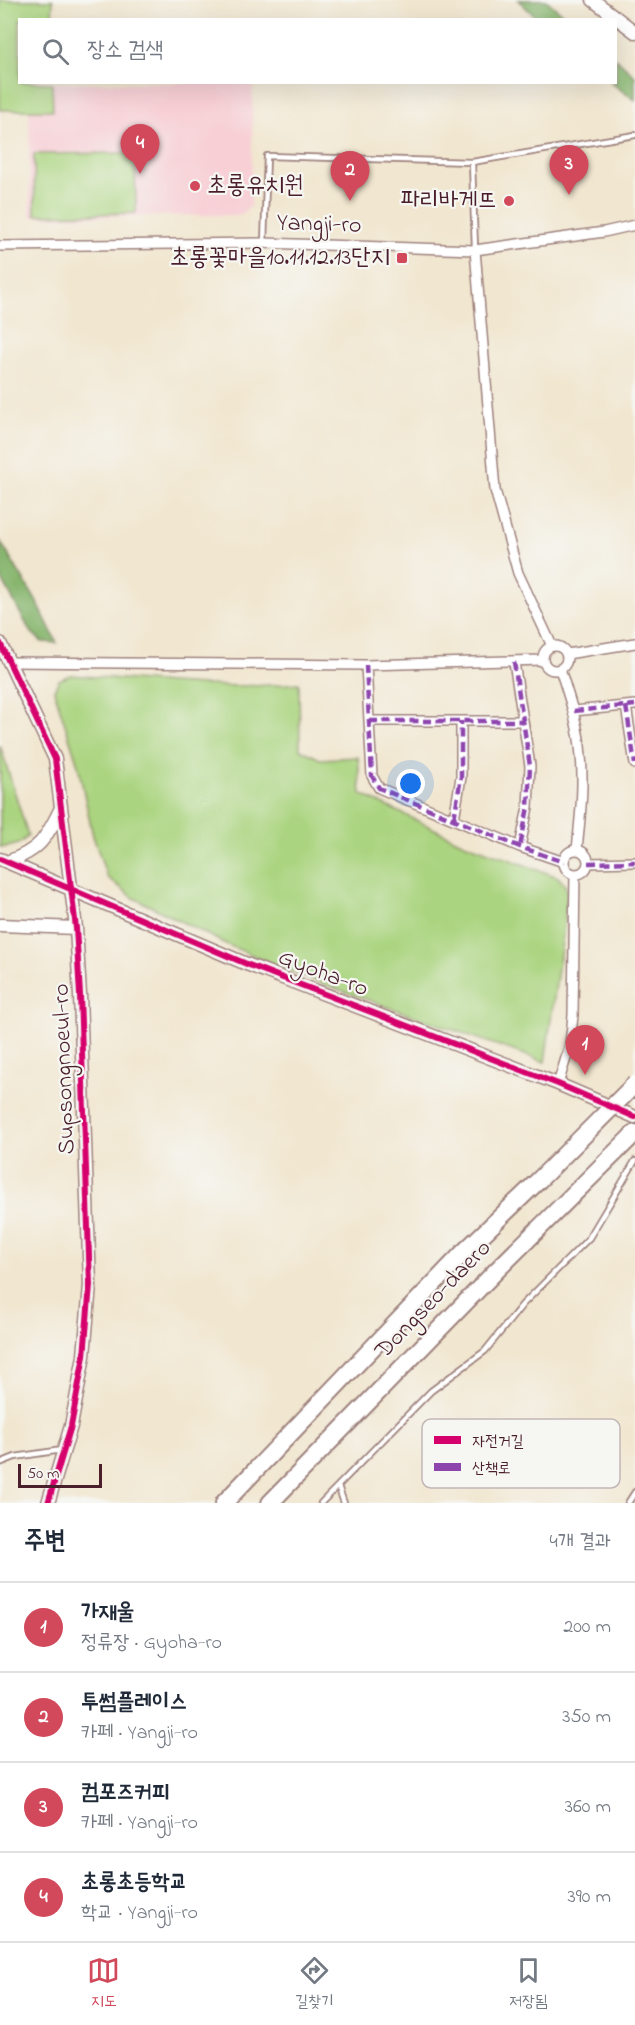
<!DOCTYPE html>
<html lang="ko">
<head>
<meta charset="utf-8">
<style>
  body { margin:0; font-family:"Indie Flower","Poor Story",sans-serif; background:#f2f2f3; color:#1f2937 }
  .scale { position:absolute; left:18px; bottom:15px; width:84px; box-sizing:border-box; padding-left:6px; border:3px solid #4a1f2b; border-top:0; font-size:16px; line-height:21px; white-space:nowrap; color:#4a1f2b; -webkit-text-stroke:4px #f6f6f2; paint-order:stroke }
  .you { position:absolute; left:411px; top:784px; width:21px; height:21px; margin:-15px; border:4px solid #fff; border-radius:50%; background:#1a73e8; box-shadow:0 0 0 9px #1a73e833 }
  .badge { display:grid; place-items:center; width:39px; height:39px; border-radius:50%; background:#d1495b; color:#fff; font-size:20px; font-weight:700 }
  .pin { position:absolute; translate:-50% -50px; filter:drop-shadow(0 2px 3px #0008) }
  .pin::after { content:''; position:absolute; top:32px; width:21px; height:18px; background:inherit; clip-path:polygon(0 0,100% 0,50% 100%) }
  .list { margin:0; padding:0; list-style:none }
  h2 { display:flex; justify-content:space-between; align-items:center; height:78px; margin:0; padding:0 24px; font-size:26px }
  h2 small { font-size:20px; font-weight:400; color:#747a83 }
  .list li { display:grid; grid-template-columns:39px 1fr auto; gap:18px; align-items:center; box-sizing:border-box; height:90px; padding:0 24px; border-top:2px solid #e0e1e3 }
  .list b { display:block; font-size:22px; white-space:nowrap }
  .list p { margin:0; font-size:20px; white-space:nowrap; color:#747a83 }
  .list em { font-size:20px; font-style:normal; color:#747a83 }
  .icon { flex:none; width:33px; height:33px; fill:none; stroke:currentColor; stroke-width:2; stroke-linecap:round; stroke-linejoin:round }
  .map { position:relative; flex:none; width:635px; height:1503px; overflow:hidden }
  .search { position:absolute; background:#fff; box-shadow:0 6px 24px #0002; left:18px; right:18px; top:18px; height:66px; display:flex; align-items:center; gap:15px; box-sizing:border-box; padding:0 21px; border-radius:0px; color:#747a83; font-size:22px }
  .sheet { height:438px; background:#fff }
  nav { display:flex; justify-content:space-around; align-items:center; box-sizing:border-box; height:84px; border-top:2px solid #e0e1e3; background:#fff; font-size:16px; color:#747a83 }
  nav a { display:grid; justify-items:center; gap:3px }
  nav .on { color:#d1495b }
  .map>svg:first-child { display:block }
  .built { fill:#f7cfd5 }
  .green { fill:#aad47f; stroke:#7a7a55; stroke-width:1.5 }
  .forest { fill:#87b66e; stroke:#686a4c; stroke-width:1.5 }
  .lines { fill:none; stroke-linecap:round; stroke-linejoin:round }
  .lane-casing { stroke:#9e827d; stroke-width:8 }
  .street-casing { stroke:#9e827d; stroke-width:12 }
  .secondary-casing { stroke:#9e827d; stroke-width:15 }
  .highway-casing { stroke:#9e827d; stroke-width:20 }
  .lane { stroke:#fff; stroke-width:4.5 }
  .street { stroke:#fff; stroke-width:9 }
  .secondary { stroke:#fff; stroke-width:12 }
  .highway { stroke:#fff; stroke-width:16 }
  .highway-bridge-casing { stroke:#9e827d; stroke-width:20; stroke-linecap:butt }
  .highway-bridge { stroke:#fff; stroke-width:16 }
  .quiet { stroke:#8e44ad; stroke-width:4.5; stroke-dasharray:9 4.5; stroke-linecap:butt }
  .cycleway-casing { stroke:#f6f6f2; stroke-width:10 }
  .cycleway { stroke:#d6006c; stroke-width:6 }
  .poi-dot { fill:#d1495b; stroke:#f6f6f2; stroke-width:2 }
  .labels { text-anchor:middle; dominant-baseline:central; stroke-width:4.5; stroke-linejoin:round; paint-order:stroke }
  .poi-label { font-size:24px; fill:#4a1f2b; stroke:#f6f6f2; text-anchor:end }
  .street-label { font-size:24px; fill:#4a1f2b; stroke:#f6f6f2 }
  .key { fill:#f6f6f2; stroke:#c2b6b6; stroke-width:1.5 }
  .key-label { font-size:16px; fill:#4a1f2b }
</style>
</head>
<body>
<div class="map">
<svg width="635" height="1503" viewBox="0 0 635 1503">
  <rect width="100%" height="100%" fill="#f6f6f2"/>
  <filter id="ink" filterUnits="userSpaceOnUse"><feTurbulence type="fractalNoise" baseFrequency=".0167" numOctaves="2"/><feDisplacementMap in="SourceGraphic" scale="12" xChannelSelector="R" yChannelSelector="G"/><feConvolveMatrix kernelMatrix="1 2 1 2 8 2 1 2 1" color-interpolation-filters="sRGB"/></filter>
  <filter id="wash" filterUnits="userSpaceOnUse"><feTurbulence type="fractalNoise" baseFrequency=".008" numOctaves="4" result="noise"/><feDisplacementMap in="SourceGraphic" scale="24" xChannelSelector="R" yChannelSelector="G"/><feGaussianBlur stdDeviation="1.35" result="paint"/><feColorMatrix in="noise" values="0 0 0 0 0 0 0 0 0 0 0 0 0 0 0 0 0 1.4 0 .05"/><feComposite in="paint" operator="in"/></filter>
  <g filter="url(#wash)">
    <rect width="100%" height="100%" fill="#f1e6cf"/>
    <path class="built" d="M52,83h201l-2,123 -11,9 -210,2 -1,-107h23z"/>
    <path class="green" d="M0,0h53l-1,19 -32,1v62l32,1 1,27h-53z
      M135,153l1,60 -101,2 -1,-61z
      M70,675c76,5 153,16 229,8l1,66 20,10 38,-2 3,37 103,49 94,34 7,8 2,8 -2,27 -20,142 -228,-80 -89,-37 -94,-47 -27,-21 -14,-41 -15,-71 -24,-75 5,-10z
      M0,745l28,90c-7,10 -16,12 -28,12z"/>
    <path class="forest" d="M518,0h28l23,19h-31z
      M616,58l19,18v24l-24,-17 5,-1z
      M0,541l37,61 20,41 -15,-1 -12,-11 -30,-55z"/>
  </g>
  <g filter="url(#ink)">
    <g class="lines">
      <defs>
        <path id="lane" d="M472,162l3,87
          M264,243l3,-87 205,6 163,-27
          M0,1463l15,-6 47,-7
          M338,1486l6,17
          M321,1503l110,-112 54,-40 38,-47 66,-66 46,-77
          M628,1503l7,-11"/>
        <path id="street" d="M0,246l264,-3 211,7 129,-18 31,-7
          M475,250l20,240 23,83 34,73
          M543 658a12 12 0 1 1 24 0a12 12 0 1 1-24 0Z
          M567,654l68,-11
          M10,662l356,3 177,-5
          M514,662l16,104 -2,41 -8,40
          M366,665l6,111 7,12 141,59 44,15
          M560,669c9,28 19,57 21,87 3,31 -1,63 -4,94
          M626,706l9,58
          M574,711l61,-6
          M369,721h153
          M454,819l7,-42v-56
          M564 862a12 12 0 1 1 24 0a12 12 0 1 1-24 0Z
          M588,863l47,-1
          M558,1084l12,-39 3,-30 2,-141"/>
        <path id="secondary" d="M593,0l42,32
          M0,643l55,116 21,169 4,67 10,290 -6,71 -13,70 -23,77
          M0,859l249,106 309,119 77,33
          M7,862c34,-12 39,-24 54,-54
          M0,925l76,3"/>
        <path id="highway" d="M224,1503l240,-251 73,-70
          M270,1503l226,-232 139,-138"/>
      </defs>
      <use href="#lane" class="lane-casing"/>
      <use href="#street" class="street-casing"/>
      <use href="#secondary" class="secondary-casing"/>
      <use href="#highway" class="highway-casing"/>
      <use href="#lane" class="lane"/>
      <use href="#street" class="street"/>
      <use href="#secondary" class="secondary"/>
      <use href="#highway" class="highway"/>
      <defs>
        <path id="highway-bridge" d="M537,1182l98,-98"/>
      </defs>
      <use href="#highway-bridge" class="highway-bridge-casing"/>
      <use href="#highway-bridge" class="highway-bridge"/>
      <path class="quiet" d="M514,662l16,104 -2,41 -8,40
        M366,665l6,111 7,12 141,59 44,15
        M626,706l9,58
        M574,711l61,-6
        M369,721h153
        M454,819l7,-42v-56
        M588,863l47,-1"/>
      <defs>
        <path id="cycleway" d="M0,643l55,116 21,169 4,67 10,290 -6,71 -13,70 -23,77
          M0,859l249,106 309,119 77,33"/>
      </defs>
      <use href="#cycleway" class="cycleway-casing"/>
      <use href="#cycleway" class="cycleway"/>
    </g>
  </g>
  <g class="poi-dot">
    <circle cx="195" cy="186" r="6"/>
    <circle cx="509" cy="201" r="6"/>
    <rect x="396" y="252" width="12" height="12" rx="3"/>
  </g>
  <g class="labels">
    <g class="poi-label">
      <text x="207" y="186" text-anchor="start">초롱유치원</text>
      <text x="497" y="201">파리바게뜨</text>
      <text x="390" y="258">초롱꽃마을10.11.12.13단지</text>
    </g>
    <g class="street-label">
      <text transform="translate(319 225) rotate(2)">Yangji-ro</text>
      <text transform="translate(323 974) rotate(21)">Gyoha-ro</text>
      <text transform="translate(65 1069) rotate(-92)">Supsongnoeul-ro</text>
      <text transform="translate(434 1300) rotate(-46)">Dongseo-daero</text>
    </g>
  </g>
  <rect x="422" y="1419" width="198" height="69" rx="9" class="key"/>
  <rect x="434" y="1436" width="27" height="8" fill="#d6006c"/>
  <rect x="434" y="1463" width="27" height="8" fill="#8e44ad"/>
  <g class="key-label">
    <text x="472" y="1446">자전거길</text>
    <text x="472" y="1473">산책로</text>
  </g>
</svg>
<div class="scale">50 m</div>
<div class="you"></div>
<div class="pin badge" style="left:585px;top:1075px">1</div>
<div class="pin badge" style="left:350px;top:201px">2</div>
<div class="pin badge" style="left:569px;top:195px">3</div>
<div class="pin badge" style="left:140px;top:174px">4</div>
<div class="search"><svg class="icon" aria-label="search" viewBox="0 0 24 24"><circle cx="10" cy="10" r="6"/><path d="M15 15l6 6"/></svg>장소 검색</div>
</div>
<section class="sheet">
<h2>주변<small>4개 결과</small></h2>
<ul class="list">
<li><span class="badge">1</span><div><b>가재울</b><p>정류장 · Gyoha-ro</p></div><em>200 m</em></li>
<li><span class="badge">2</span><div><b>투썸플레이스</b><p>카페 · Yangji-ro</p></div><em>350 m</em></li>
<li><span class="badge">3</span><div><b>컴포즈커피</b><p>카페 · Yangji-ro</p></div><em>360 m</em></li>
<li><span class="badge">4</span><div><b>초롱초등학교</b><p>학교 · Yangji-ro</p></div><em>390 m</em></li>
</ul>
</section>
<nav>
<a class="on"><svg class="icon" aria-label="map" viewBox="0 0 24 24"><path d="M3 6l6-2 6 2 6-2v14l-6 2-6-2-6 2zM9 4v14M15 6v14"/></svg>지도</a>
<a><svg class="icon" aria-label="directions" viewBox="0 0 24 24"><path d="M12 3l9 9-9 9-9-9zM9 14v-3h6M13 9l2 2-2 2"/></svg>길찾기</a>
<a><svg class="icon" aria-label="saved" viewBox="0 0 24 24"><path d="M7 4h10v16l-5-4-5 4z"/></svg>저장됨</a>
</nav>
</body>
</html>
